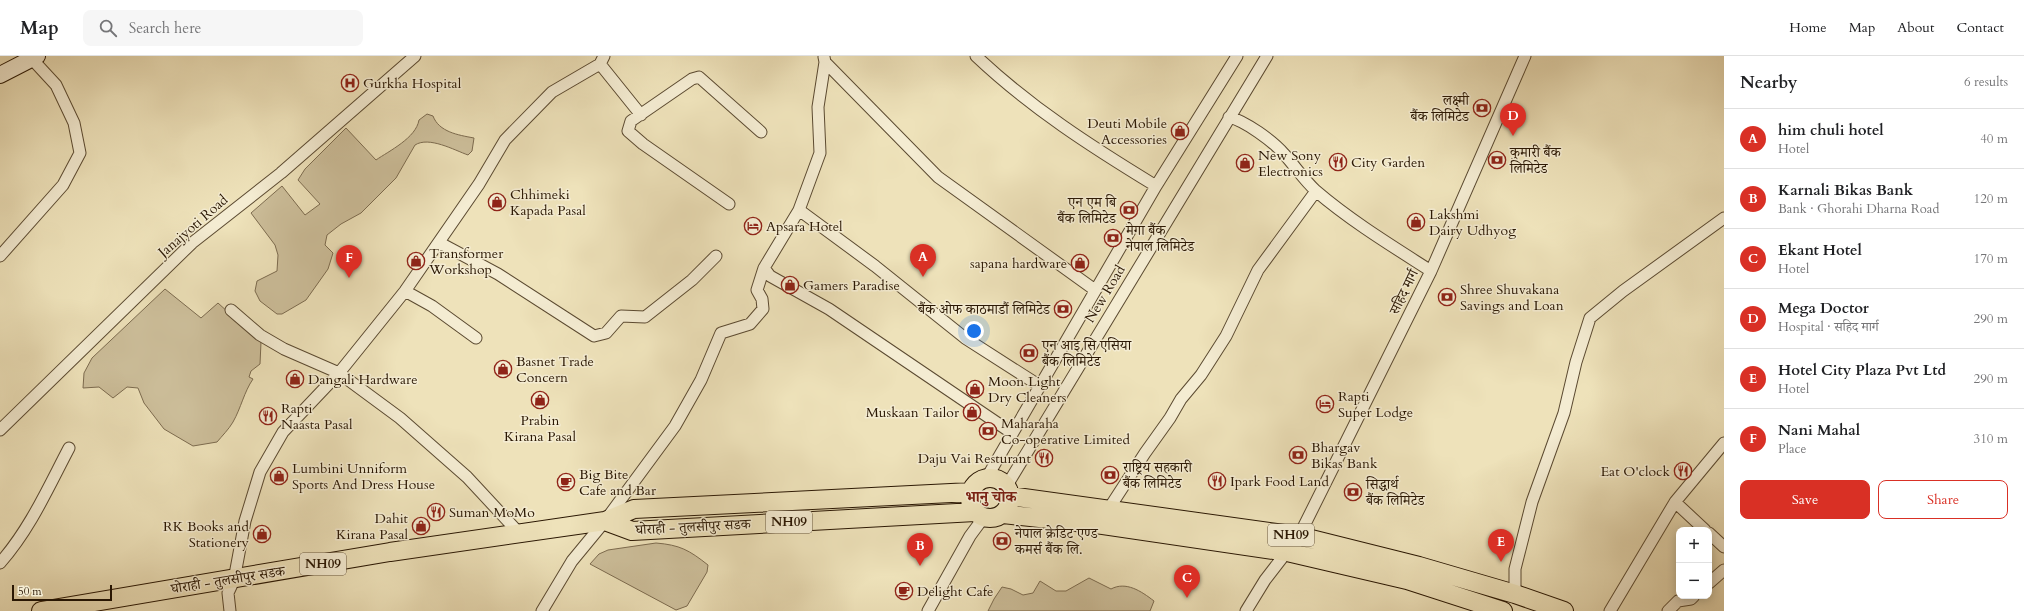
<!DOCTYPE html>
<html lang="en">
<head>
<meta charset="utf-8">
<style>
  body { margin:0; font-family:Cardo,"Noto Serif Devanagari",serif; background:#f6f6f6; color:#202124 }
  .controls { position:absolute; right:12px; bottom:12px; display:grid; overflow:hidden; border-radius:8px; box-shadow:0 2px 10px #0003 }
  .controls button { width:36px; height:36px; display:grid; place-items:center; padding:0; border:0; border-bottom:1px solid #e0e0e0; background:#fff; color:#202124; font:20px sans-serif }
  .scale { position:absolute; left:12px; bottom:10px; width:100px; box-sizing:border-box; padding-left:4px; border:2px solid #2a1703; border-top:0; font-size:11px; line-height:14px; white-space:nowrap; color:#2a1703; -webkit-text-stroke:3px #f4ecd2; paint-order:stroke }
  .you { position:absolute; left:974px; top:275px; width:14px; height:14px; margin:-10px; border:3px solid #fff; border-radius:50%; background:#1a73e8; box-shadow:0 0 0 6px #1a73e833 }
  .badge { display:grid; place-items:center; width:26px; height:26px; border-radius:50%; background:#d93025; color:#fff; font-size:13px; font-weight:700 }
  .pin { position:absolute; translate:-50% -33px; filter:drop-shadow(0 1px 2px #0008) }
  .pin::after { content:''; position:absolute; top:21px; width:14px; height:12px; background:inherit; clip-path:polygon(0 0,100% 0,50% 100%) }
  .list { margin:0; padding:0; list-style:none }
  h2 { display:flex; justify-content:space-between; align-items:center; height:52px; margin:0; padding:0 16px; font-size:17px }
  h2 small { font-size:13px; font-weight:400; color:#757577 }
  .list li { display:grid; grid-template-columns:26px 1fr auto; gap:12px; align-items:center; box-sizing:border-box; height:60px; padding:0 16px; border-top:1px solid #e0e0e0 }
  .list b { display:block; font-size:15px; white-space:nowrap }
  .list p { margin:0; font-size:13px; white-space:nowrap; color:#757577 }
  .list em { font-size:13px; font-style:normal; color:#757577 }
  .actions { display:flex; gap:8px; padding:12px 16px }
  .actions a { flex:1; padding:9px 0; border:1px solid #d93025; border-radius:8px; text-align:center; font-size:14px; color:#d93025 }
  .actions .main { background:#d93025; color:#fff }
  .icon { flex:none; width:22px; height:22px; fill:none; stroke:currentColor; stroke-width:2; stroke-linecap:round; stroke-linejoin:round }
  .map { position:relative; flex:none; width:1724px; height:555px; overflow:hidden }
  header { display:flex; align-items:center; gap:24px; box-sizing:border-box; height:56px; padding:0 20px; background:#fff; border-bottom:1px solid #e0e0e0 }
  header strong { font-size:19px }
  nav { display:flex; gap:22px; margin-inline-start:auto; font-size:14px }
  .search { width:280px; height:36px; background:#f6f6f6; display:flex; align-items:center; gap:10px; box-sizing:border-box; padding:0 14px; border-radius:8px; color:#757577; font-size:15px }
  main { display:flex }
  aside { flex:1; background:#fff }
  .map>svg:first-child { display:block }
  .green { fill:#cdbf9b; stroke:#7c6b4f }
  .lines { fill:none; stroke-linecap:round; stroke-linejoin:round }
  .street-casing { stroke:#5b4a31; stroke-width:13 }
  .secondary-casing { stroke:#2a1703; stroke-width:18 }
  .primary-casing { stroke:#2a1703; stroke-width:20 }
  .street { stroke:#f4ecd2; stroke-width:11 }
  .secondary { stroke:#f4ecd2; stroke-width:16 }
  .primary { stroke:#eee2ba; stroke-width:18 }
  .labels { text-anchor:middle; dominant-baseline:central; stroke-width:3; stroke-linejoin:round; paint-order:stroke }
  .shield { fill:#f4ecd2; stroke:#675741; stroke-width:1 }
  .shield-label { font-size:13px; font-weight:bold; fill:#2a1703 }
  .poi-label { font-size:14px; fill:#2a1703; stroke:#f4ecd2; text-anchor:start }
  .street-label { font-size:14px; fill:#2a1703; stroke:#f4ecd2 }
  .neighbourhood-label { font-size:15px; font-weight:bold; fill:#7a1f14; stroke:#f4ecd2 }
</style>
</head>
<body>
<header>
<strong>Map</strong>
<div class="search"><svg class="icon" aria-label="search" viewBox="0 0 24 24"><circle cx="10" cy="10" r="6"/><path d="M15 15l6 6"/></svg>Search here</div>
<nav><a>Home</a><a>Map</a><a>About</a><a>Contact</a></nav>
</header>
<main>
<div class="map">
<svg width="1724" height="555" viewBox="0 0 1724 555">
  <rect width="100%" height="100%" fill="#eee2ba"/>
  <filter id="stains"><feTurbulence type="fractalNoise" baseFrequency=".005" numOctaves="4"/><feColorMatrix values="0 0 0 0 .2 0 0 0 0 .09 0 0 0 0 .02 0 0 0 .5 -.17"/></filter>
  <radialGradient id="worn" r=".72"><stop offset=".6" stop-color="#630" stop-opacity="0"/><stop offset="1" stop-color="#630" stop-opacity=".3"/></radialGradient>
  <path class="green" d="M427,58l6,2c6,16 25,19 41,22l-2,13 -4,4c-14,-5 -39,-19 -53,-10l-19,33 -35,35 -20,11 -14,11 -2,10 8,8 -5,16 -22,31 -24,14h-5l-17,-13 -5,-10 2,-10 20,-10 1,-16 -3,-10 -24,-32 31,-27 23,29 15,-11 -22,-24 7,-11 41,-41 30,32c13,-9 40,-22 43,-40z
    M165,233l36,29 17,-15 43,39 -1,22 -9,7 -2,6 4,2c-9,13 -12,29 -20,43 -4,7 -11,14 -16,20l-24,4 -29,-17 -20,-26 -6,-15 -11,-1 -14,11 -14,-11 -16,1 1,-15 8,-15z
    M656,487c24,2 33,7 52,22l-1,7 -20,34 -11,4 -86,-46 9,-10 9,-4z
    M1089,522l22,11c15,-8 30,2 43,12l-4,10h-162l6,-12 8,-12 9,2 12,6 10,-2 7,-12 16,10h10z"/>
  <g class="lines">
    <defs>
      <path id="street" d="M976,0c55,52 116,91 180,130
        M824,1l1,5 113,115 157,113
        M600,8l41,51
        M1229,61c16,4 44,24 55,37 11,12 19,25 32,37 35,30 76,55 115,80
        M729,148l-86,-60 -15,-13 3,-10 61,-42 7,-2 62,55
        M799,154l76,56 90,72 75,48
        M440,187l58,31 96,62 12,-3 15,-17 24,1 47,-37 24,-24
        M0,200l63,-71 17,-32 -6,-30 -18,-38 -24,-26
        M764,212l6,8 59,33 183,124
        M405,235l27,15 44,32
        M231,254l29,25 24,14 55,24 61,45 67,59 52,56
        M0,374l192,-187 89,-70 134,-117
        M986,423l170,-293 81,-130
        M1006,431l261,-431
        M1675,446l30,28
        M1108,454l37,-57 25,-35 11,-19 20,-24 25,-39 32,-66 58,-79
        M1709,477l15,14
        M0,507c30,-34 48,-75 69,-115
        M1709,527l15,-13
        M1515,538v-25l17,-67 32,-89 12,-51 14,-44 33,-27 101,-73
        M230,555l-2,-18 6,-13 11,-59 15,-49 23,-40 56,-59 66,-82 74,-107 26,-44 47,-48 48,-28 4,-8
        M542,555l30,-50 33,-40 70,-95 26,-46 20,-47 29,-9 13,-15 -1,-10 -5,-9 7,-22 35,-58 21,-57 -2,-46 7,-45
        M928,555l42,-75 14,-19
        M1246,555l19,-31 34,-44 132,-265 94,-215
        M1610,555l65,-109 49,-59
        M1668,555l10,-10 13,-2 3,-3"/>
      <path id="secondary" d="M0,19l37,-19"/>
      <path id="primary" d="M970 442a20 20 0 1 1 40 0a20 20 0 1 1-40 0Z
        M1010,440l289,40 120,30 96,28 49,17
        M1003,458l100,11 184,27 120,28 96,31
        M605,465l27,10 343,-19
        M41,555l349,-59 215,-31 29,-12 337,-17"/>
    </defs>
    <use href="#street" class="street-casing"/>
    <use href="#secondary" class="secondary-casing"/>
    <use href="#primary" class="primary-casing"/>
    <use href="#street" class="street"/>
    <use href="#secondary" class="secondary"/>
    <use href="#primary" class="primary"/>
  </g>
  <defs>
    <symbol id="hospital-ring" viewBox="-11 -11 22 22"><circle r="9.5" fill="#f4ecd2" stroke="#8f2418" stroke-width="1.5"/><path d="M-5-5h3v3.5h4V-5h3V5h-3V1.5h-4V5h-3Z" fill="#8f2418"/></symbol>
    <symbol id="bank-ring" viewBox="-11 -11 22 22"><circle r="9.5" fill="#f4ecd2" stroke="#8f2418" stroke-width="1.5"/><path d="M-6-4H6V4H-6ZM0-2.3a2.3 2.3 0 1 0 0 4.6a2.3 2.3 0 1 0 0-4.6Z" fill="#8f2418"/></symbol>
    <symbol id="shop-ring" viewBox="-11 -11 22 22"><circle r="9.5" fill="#f4ecd2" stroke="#8f2418" stroke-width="1.5"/><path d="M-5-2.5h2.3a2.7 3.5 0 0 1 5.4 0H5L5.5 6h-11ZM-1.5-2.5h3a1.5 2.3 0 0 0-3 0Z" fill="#8f2418"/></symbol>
    <symbol id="restaurant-ring" viewBox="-11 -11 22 22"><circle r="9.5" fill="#f4ecd2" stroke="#8f2418" stroke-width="1.5"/><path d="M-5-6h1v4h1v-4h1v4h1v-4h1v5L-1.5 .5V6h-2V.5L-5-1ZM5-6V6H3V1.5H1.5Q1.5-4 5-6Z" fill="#8f2418"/></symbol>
    <symbol id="hotel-ring" viewBox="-11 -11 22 22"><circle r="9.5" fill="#f4ecd2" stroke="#8f2418" stroke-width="1.5"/><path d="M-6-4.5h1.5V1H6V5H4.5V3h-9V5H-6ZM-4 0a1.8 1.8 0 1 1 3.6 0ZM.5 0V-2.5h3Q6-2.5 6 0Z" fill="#8f2418"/></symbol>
    <symbol id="cafe-ring" viewBox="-11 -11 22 22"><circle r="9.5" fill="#f4ecd2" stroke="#8f2418" stroke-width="1.5"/><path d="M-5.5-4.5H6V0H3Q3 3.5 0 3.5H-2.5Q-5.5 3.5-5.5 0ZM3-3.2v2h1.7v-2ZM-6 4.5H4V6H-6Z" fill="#8f2418"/></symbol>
  </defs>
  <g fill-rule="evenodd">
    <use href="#hospital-ring" x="340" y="17" width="20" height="20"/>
    <use href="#bank-ring" x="1472" y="42" width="20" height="20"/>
    <use href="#shop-ring" x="1170" y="65" width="20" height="20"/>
    <use href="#bank-ring" x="1487" y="94" width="20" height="20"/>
    <use href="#restaurant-ring" x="1328" y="96" width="20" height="20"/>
    <use href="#shop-ring" x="1235" y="97" width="20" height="20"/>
    <use href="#shop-ring" x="487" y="136" width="20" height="20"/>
    <use href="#bank-ring" x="1119" y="144" width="20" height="20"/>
    <use href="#shop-ring" x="1406" y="156" width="20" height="20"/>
    <use href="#hotel-ring" x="743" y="160" width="20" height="20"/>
    <use href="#bank-ring" x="1103" y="172" width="20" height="20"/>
    <use href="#shop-ring" x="406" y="195" width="20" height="20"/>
    <use href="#shop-ring" x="1070" y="197" width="20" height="20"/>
    <use href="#shop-ring" x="780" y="219" width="20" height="20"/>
    <use href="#bank-ring" x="1437" y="231" width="20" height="20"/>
    <use href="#bank-ring" x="1053" y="243" width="20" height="20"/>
    <use href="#bank-ring" x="1019" y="287" width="20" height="20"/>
    <use href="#shop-ring" x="493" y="303" width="20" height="20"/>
    <use href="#shop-ring" x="285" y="313" width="20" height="20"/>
    <use href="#shop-ring" x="965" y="323" width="20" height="20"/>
    <use href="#shop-ring" x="530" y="334" width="20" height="20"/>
    <use href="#hotel-ring" x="1315" y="338" width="20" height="20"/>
    <use href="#shop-ring" x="962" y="346" width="20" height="20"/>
    <use href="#restaurant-ring" x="258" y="350" width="20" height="20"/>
    <use href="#bank-ring" x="978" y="365" width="20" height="20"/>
    <use href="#bank-ring" x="1288" y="389" width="20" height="20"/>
    <use href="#restaurant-ring" x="1034" y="392" width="20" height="20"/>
    <use href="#restaurant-ring" x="1673" y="405" width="20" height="20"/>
    <use href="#bank-ring" x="1100" y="409" width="20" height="20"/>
    <use href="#shop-ring" x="269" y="410" width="20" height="20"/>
    <use href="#restaurant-ring" x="1207" y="415" width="20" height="20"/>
    <use href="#cafe-ring" x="556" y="416" width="20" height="20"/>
    <use href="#bank-ring" x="1343" y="426" width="20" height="20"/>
    <use href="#restaurant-ring" x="426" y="446" width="20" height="20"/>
    <use href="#shop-ring" x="411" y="460" width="20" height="20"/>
    <use href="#shop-ring" x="252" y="468" width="20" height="20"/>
    <use href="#bank-ring" x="992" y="475" width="20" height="20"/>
    <use href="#cafe-ring" x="894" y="525" width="20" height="20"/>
  </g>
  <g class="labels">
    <g class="shield">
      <rect x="766" y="455" width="46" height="22" rx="3"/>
      <rect x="1268" y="468" width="46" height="22" rx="3"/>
      <rect x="300" y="497" width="46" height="22" rx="3"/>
    </g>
    <g class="shield-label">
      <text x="789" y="466">NH09</text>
      <text x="1291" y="479">NH09</text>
      <text x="323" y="508">NH09</text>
    </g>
    <g class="poi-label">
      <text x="363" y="27">Gurkha Hospital</text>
      <text x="1469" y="44" text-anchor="end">लक्ष्मी<tspan x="1469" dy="16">बैंक लिमिटेड</tspan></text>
      <text x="1167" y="67" text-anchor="end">Deuti Mobile<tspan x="1167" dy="16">Accessories</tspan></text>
      <text x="1510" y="96">कुमारी बैंक<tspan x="1510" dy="16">लिमिटेड</tspan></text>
      <text x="1258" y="99">New Sony<tspan x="1258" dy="16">Electronics</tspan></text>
      <text x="1351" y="106">City Garden</text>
      <text x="510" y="138">Chhimeki<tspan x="510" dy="16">Kapada Pasal</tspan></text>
      <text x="1116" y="146" text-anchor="end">एन एम बि<tspan x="1116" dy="16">बैंक लिमिटेड</tspan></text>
      <text x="1429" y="158">Lakshmi<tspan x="1429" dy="16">Dairy Udhyog</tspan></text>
      <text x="766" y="170">Apsara Hotel</text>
      <text x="1126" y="174">मेगा बैंक<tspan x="1126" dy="16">नेपाल लिमिटेड</tspan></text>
      <text x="429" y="197">Transformer<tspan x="429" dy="16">Workshop</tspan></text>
      <text x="1067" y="207" text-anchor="end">sapana hardware</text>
      <text x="803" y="229">Gamers Paradise</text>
      <text x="1460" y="233">Shree Shuvakana<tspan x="1460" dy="16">Savings and Loan</tspan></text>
      <text x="1050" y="253" text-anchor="end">बैंक ओफ काठमाडौं लिमिटेड</text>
      <text x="1042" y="289">एन आइ सि एसिया<tspan x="1042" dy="16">बैंक लिमिटेड</tspan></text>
      <text x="516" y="305">Basnet Trade<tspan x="516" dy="16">Concern</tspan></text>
      <text x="308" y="323">Dangali Hardware</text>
      <text x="988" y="325">Moon Light<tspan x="988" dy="16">Dry Cleaners</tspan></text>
      <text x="1338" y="340">Rapti<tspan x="1338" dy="16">Super Lodge</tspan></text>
      <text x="281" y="352">Rapti<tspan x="281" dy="16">Naasta Pasal</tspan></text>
      <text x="959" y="356" text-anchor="end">Muskaan Tailor</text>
      <text x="540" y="364" text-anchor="middle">Prabin<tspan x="540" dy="16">Kirana Pasal</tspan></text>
      <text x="1001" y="367">Maharaha<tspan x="1001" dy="16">Co-operative Limited</tspan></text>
      <text x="1311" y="391">Bhargav<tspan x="1311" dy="16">Bikas Bank</tspan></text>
      <text x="1031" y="402" text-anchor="end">Daju Vai Resturant</text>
      <text x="1123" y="411">राष्ट्रिय सहकारी<tspan x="1123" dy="16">बैंक लिमिटेड</tspan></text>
      <text x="292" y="412">Lumbini Unniform<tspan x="292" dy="16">Sports And Dress House</tspan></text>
      <text x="1670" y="415" text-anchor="end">Eat O'clock</text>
      <text x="579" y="418">Big Bite<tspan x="579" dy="16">Cafe and Bar</tspan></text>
      <text x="1230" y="425">Ipark Food Land</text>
      <text x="1366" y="428">सिद्धार्थ<tspan x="1366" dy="16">बैंक लिमिटेड</tspan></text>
      <text x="449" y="456">Suman MoMo</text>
      <text x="408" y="462" text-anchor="end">Dahit<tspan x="408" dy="16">Kirana Pasal</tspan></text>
      <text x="249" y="470" text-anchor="end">RK Books and<tspan x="249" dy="16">Stationery</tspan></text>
      <text x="1015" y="477">नेपाल क्रेडिट एण्ड<tspan x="1015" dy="16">कमर्स बैंक लि.</tspan></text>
      <text x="917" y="535">Delight Cafe</text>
    </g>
    <g class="street-label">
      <text transform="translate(193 170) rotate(-41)">Janajyoti Road</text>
      <text transform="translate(1404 236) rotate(-64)">सहिद मार्ग</text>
      <text transform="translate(1105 238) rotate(-59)">New Road</text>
      <text transform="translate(693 471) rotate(-3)">घोराही - तुलसीपुर सडक</text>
      <text transform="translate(228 524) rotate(-9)">घोराही - तुलसीपुर सडक</text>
    </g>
    <g class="neighbourhood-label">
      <text x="991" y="441">भानु चोक</text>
    </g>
  </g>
  <rect width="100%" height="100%" filter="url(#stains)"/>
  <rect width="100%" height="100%" fill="url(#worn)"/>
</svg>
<div class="controls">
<button>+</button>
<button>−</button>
</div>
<div class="scale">50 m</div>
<div class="you"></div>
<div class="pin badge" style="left:923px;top:221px">A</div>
<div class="pin badge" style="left:920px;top:510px">B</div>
<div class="pin badge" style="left:1187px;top:542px">C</div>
<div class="pin badge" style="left:1513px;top:80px">D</div>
<div class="pin badge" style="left:1501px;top:506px">E</div>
<div class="pin badge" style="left:349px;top:222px">F</div>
</div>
<aside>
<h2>Nearby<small>6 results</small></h2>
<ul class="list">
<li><span class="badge">A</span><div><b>him chuli hotel</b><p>Hotel</p></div><em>40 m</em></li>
<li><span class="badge">B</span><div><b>Karnali Bikas Bank</b><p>Bank · Ghorahi Dharna Road</p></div><em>120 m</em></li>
<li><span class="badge">C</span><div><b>Ekant Hotel</b><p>Hotel</p></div><em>170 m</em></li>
<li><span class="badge">D</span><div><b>Mega Doctor</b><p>Hospital · सहिद मार्ग</p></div><em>290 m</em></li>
<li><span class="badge">E</span><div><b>Hotel City Plaza Pvt Ltd</b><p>Hotel</p></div><em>290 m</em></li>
<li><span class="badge">F</span><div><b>Nani Mahal</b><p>Place</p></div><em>310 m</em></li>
</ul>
<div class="actions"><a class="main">Save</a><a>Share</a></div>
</aside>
</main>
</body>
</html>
